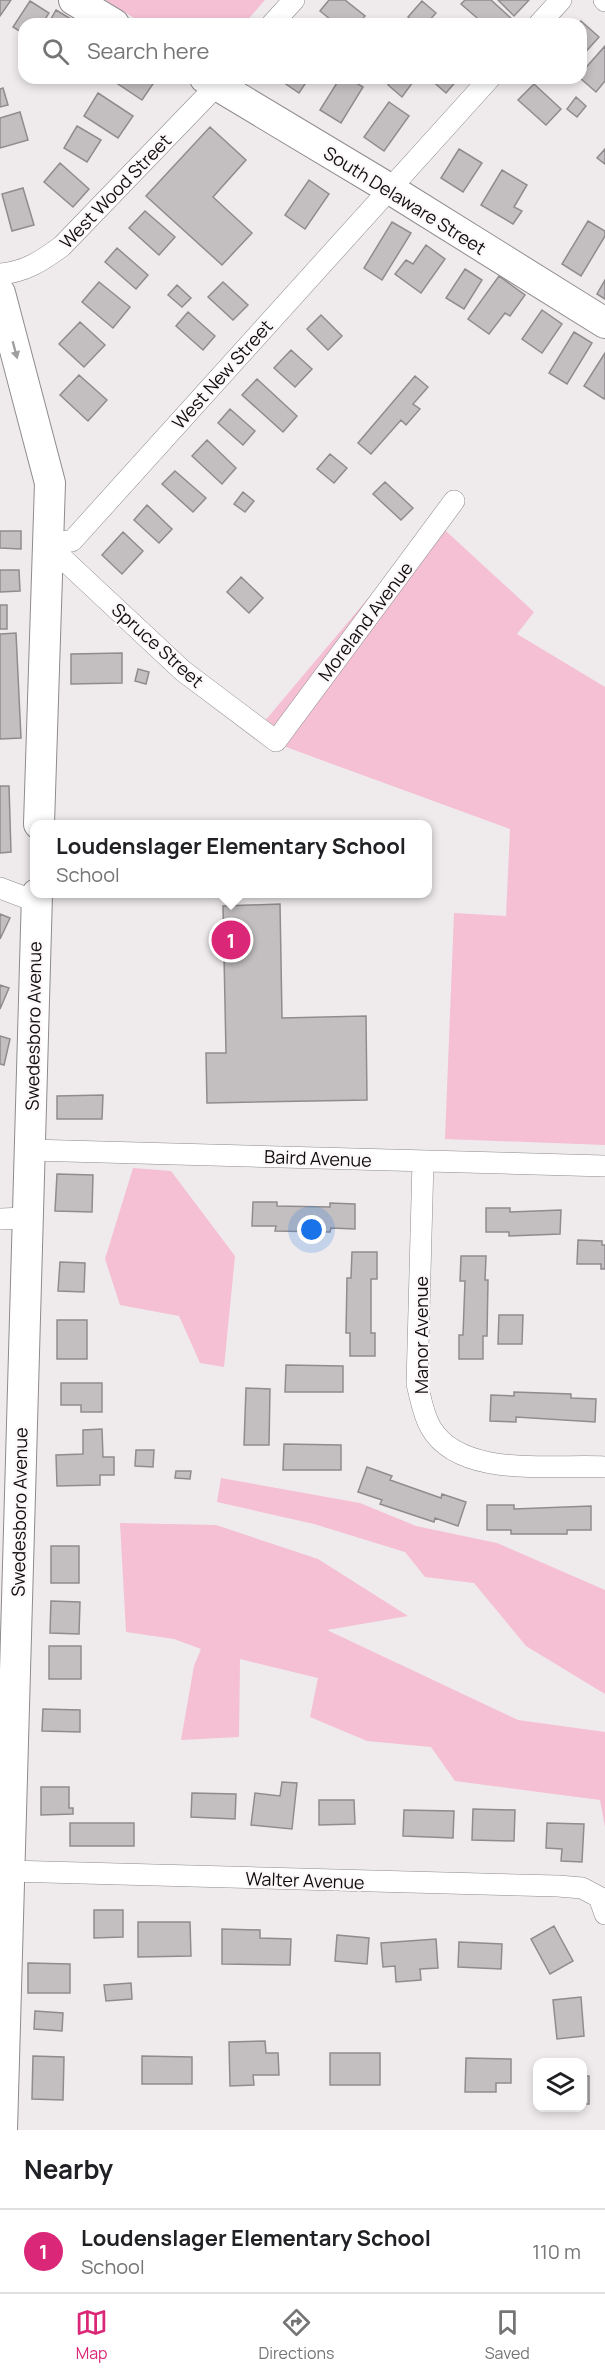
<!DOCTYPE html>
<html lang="en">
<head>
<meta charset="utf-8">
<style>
  body { margin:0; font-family:Manrope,sans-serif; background:#f6f6f6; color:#202124 }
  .controls { position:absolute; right:18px; bottom:18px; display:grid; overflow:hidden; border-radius:12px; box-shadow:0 3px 9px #0003 }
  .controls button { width:54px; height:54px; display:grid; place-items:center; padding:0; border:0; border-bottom:2px solid #e0e0e0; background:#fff; color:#202124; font:30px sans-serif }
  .you { position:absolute; left:312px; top:1230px; width:21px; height:21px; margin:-15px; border:4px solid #fff; border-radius:50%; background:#1a73e8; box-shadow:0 0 0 9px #1a73e833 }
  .badge { display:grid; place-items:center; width:39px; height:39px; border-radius:50%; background:#db2777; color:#fff; font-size:20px; font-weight:700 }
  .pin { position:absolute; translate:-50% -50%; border:3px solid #fff; box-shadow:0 2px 6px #0006 }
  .popup { position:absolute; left:30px; top:820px; width:402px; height:78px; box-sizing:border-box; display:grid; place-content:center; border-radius:12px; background:#fff; filter:drop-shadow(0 2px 4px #0005); font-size:20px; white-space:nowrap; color:#757577 }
  .popup b { font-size:22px; color:#202124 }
  .popup::after { content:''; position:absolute; left:50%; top:100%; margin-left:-12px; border:12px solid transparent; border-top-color:#fff }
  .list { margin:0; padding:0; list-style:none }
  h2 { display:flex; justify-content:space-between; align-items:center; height:78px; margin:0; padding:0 24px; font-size:26px }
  h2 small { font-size:20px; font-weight:400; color:#757577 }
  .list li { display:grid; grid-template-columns:39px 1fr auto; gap:18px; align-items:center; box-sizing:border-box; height:84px; padding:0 24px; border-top:2px solid #e0e0e0 }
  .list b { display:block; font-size:22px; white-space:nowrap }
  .list p { margin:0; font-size:20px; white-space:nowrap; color:#757577 }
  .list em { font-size:20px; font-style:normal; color:#757577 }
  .icon { flex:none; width:33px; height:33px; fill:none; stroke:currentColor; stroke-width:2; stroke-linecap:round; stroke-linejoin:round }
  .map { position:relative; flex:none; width:605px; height:2130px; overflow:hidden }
  .search { position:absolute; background:#fff; box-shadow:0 3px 9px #0003; left:18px; right:18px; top:18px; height:66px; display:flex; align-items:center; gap:15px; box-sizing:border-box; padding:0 21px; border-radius:18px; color:#757577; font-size:22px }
  .sheet { height:162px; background:#fff }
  nav { display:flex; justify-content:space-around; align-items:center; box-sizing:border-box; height:84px; border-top:2px solid #e0e0e0; background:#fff; font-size:16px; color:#757577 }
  nav a { display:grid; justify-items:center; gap:3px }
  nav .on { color:#db2777 }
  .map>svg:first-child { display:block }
  .green { fill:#f5bfd4 }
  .building { fill:#c3bfc0; stroke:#908c8e; stroke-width:1.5 }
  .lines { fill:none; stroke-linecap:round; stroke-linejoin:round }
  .street-casing { stroke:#8f8b8d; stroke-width:22 }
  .secondary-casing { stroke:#8f8b8d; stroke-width:32 }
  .street { stroke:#fff; stroke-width:21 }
  .secondary { stroke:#fff; stroke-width:30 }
  .oneway { fill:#9f9f9f }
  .labels { text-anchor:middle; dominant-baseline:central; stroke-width:4.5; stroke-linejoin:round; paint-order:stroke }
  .street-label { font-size:18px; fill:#100e0f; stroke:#fcf8fa }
</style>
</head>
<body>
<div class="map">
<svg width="605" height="2130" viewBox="0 0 605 2130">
  <rect width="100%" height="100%" fill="#efebec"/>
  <path class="green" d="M105,0h160l-21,24h-100z
    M434,520l100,92 -17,22 88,53v458l-160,-6 9,-226 52,3 4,-87 -257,-94z
    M133,1168l38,3 64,85 -11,111 -24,-4 -21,-47 -59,-11 -15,-46z
    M221,1478l139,25 56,23 81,17 108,47v104l-79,-48 -52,-63 -49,-6 -20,-25 -91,-28 -97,-22z
    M120,1523l96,2 102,34 90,57 -81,14 191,90 87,12v95l-5,-27 -145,-19 -24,-34 -64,-6 -57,-24 8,-39 -78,-19 -1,78 -58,3 13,-74 7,-17 -27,-10 -48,-7z"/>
  <path class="building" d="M0,0h11l-11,16z
    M329,0h16l20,16 -6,8h-23l-16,-13z
    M465,0h26l22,20 -5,4h-24l-23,-20z
    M498,0h31l-15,16z
    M30,1l19,12 -7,11h-18v10l-11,-7z
    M422,1l14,12 -10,11h-9l-9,-7z
    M56,10l20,12 -2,2h-26z
    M581,21l18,16 -18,20v-33h-3z
    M605,46v35l-9,11 -16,-14 1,-5z
    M109,78h48l-15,22z
    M277,78h32l-10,15z
    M340,78h8l15,9 -22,36 -21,-13z
    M393,78h15l5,4 -11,15 -14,-12z
    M429,78h30l-13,15z
    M534,84l27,25 -15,16 -28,-25z
    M3,88l5,17 -8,2v-18z
    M98,93l35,23 -15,22 -34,-22z
    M576,97l10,9 -9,11 -10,-8z
    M389,102l20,14 -25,35 -20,-14z
    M20,112l8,28 -28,8v-30z
    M77,126l24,14 -14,22 -23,-14z
    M210,127l36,33 -33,37 39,36 -30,32 -76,-69z
    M459,149l23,14 -19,29 -22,-14z
    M605,149v15l-8,-6z
    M60,163l29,26 -16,18 -29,-25z
    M502,170l25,15 -13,22 8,4 -9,13 -32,-19z
    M309,180l20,14 -24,35 -20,-14z
    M23,188l11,37 -22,6 -10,-37z
    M145,211l30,26 -16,18 -30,-27z
    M588,221l17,10v5l-24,40 -19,-12z
    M392,222l19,11 -29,47 -18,-12z
    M426,245l19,14 -24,34 -26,-19 11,-14 7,4z
    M117,248l31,27 -12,14 -31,-27z
    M465,269l17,11 -18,29 -18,-11z
    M499,276l26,19 -15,21 -5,-3 -16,21 -21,-15z
    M605,280v19l-8,-5z
    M99,282l31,25 -17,21 -31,-26z
    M223,282l25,23 -15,15 -25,-23z
    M177,285l14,13 -9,9 -14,-12z
    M542,310l20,14 -20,29 -20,-14z
    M188,312l27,24 -12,14 -27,-24z
    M321,315l21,21 -14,14 -21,-21z
    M80,322l25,23 -21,22 -25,-23z
    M574,332l18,11 -25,41 -18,-11z
    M291,350l21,19 -17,18 -21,-19z
    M605,353v44l-1,2 -20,-13z
    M79,375l28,25 -19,21 -28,-26z
    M415,376l13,11 -15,17 7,5 -14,16 -5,-5 -30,34 -13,-11z
    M257,379l40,37 -14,16 -41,-37z
    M230,409l25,22 -12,14 -25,-22z
    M207,440l29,28 -14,16 -30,-28z
    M330,454l17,14 -13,15 -17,-14z
    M175,471l31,27 -13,14 -31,-28z
    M385,482l28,26 -12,12 -28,-26z
    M243,492l11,9 -9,11 -11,-8z
    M147,505l25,24 -13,14 -25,-23z
    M0,531h21v18l-21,-1z
    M123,532l20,19 -21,23 -20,-19z
    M0,570h19l1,21 -20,1z
    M241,577l22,21 -14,15 -22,-21z
    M0,605h7v24h-7z
    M16,633l5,105 -21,1v-105z
    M122,653v30l-51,1v-30z
    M138,669l11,3 -3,12 -11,-3z
    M0,786h9l2,66 -11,1z
    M280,904l2,114 84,-2 1,84 -160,3 -1,-50h20l-3,-147z
    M0,914l10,4 -10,21z
    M0,985l9,3 -9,21z
    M0,1036l10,3 -6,26 -4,-1z
    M103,1095l-1,24h-45v-23z
    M57,1174l36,1 -1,37 -37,-1z
    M253,1202h24v4l53,1v-4l25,1v25l-24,-1 -1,4 -55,-1 1,-5h-24z
    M486,1208h24v4l51,-2 -1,24 -51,2v-4h-23z
    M578,1240l24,1v4h3v24h-4v-5h-24z
    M352,1252h25v27h-6v54h4v23h-25v-23h-4l1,-55h4z
    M461,1256h25l-1,24h3l-1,56h-4v23h-24v-24h4l2,-54h-5z
    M60,1262l25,1 -1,29 -26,-1z
    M499,1315h24l-1,29h-24z
    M57,1320h30v39h-30z
    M286,1365l57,1v26h-58z
    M61,1383h41v29h-21v-7h-20z
    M246,1388l24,1 -1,56h-25z
    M514,1392l57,2v4l25,1 -1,23 -79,-5v5l-26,-1 1,-26 23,1z
    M102,1429l1,28h11v18h-14v10l-43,1 -1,-31 27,-1v-24z
    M284,1444l57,1v25h-58z
    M136,1450h18l-1,17 -18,-1z
    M367,1467l25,9 -2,4 51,18 1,-4 24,8 -8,24 -23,-8 -1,4 -54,-18 2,-4 -24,-8z
    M176,1471h15l-1,8 -15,-1z
    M487,1505h27v4l77,-3v24h-24v4h-56v-4h-24z
    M51,1546h28v37h-28z
    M51,1601l29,1 -1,32 -29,-1z
    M49,1646h32v33h-32z
    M43,1709l37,1v22l-38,-1z
    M282,1782l15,1 -5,46 -41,-4 4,-32 25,3z
    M41,1787h28v21h4v6l-32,1z
    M192,1793l44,1 -1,25 -44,-2z
    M319,1800h35l1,24 -36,1z
    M473,1809l42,1 -1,31 -42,-1z
    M404,1810l50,1 -1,27 -50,-2z
    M70,1823h64v23h-64z
    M547,1823l37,1 -2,38 -21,-1 1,-12 -16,-1z
    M94,1910h29v27l-29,1z
    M138,1922h52l1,34 -53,1z
    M554,1926l19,35 -23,13 -19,-35z
    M222,1929l38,1v8l31,1 -1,26 -68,-1z
    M337,1935l32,3 -2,26 -32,-3z
    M436,1939l2,29 -18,1 1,11 -25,2 -1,-16 -12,1 -2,-24z
    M459,1942l43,2 -1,25 -43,-2z
    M28,1963l42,1v29h-42z
    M131,1983l1,16 -26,2 -2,-16z
    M581,1997l3,39 -27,3 -4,-39z
    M35,2011l28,2 -1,18 -28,-2z
    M265,2041l1,12h12l1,22h-26l1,10 -24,1 -1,-44z
    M330,2053h50v32h-50z
    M33,2056l31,1 -1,43 -31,-1z
    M142,2056l50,1v27h-50z
    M466,2058l45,1v24h-15v9h-31z
    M582,2076h7v28h-7z"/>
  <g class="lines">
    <defs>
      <path id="street" d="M604,0l1,1
        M272,24l22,-24
        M539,24l22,-24
        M0,274c25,-2 42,-13 62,-28l162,-168
        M46,543l26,-2 418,-463
        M46,543l137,128 93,70 178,-240
        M0,888l37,14
        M30,1150l575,16
        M423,1161l-6,223c4,15 6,31 14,44 30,51 123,36 174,39
        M0,1219l26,-1
        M9,1871l549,15 24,2 17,9 6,17"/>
      <path id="secondary" d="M74,0l40,24
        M205,78l185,111 215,134
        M0,293l50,190 -11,341
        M2,2130l35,-1236"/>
    </defs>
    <use href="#street" class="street-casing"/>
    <use href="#secondary" class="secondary-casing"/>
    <use href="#street" class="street"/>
    <use href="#secondary" class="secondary"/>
  </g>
  <defs><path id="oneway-solid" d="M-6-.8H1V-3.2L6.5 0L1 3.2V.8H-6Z" transform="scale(1.5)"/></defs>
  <use class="oneway" href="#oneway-solid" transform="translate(15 350) rotate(75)"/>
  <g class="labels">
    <g class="street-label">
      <text transform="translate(115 191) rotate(-46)">West Wood Street</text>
      <text transform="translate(405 200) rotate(32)">South Delaware Street</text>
      <text transform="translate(222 374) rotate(-48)">West New Street</text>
      <text transform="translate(365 621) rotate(-53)">Moreland Avenue</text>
      <text transform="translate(158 645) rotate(42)">Spruce Street</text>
      <text transform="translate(33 1026) rotate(-89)">Swedesboro Avenue</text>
      <text transform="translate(318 1158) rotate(2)">Baird Avenue</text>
      <text transform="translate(421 1335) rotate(-90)">Manor Avenue</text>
      <text transform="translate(19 1512) rotate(-89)">Swedesboro Avenue</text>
      <text transform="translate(305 1880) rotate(2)">Walter Avenue</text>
    </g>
  </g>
</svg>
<div class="controls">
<button><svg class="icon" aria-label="layers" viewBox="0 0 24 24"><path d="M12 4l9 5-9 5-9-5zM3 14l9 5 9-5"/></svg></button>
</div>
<div class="you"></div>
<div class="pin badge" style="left:231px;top:940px">1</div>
<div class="popup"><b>Loudenslager Elementary School</b>School</div>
<div class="search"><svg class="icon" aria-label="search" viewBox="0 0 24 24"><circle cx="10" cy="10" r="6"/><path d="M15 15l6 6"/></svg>Search here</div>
</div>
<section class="sheet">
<h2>Nearby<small></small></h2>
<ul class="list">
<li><span class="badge">1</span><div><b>Loudenslager Elementary School</b><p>School</p></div><em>110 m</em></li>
</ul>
</section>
<nav>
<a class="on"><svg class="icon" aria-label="map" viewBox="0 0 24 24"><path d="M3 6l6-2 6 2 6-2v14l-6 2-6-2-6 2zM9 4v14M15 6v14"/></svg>Map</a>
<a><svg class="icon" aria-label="directions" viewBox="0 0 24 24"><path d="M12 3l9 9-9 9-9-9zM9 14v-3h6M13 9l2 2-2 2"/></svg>Directions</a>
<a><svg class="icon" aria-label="saved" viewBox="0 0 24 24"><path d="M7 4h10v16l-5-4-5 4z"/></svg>Saved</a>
</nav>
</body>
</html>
